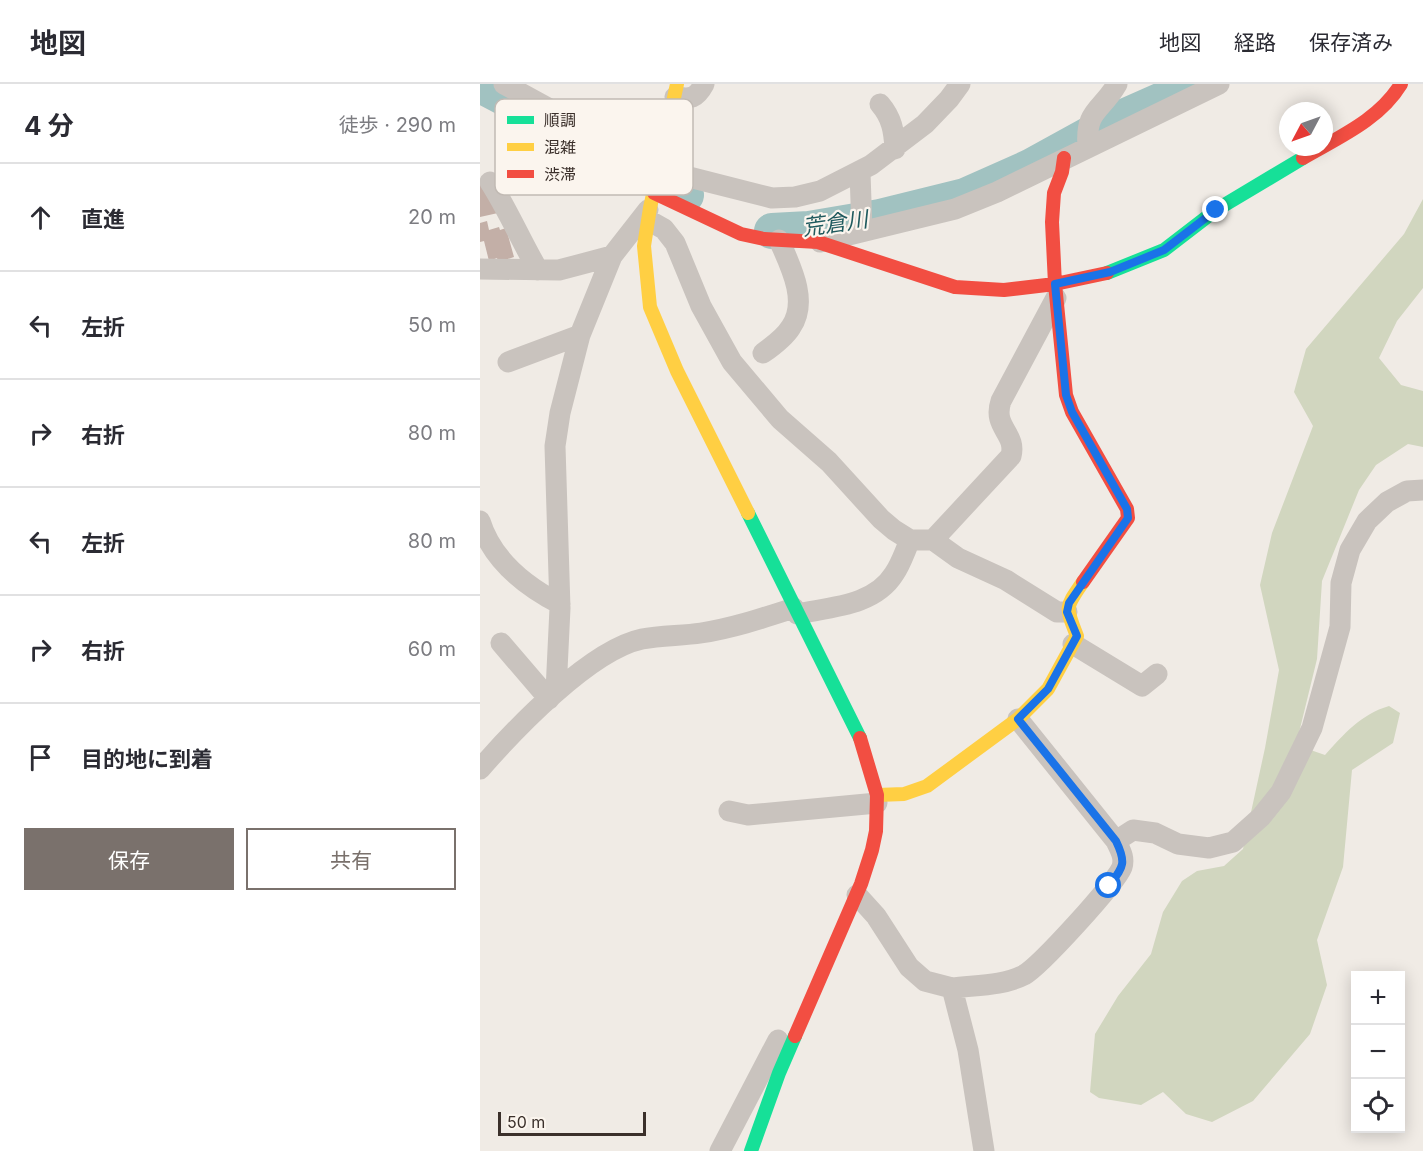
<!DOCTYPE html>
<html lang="ja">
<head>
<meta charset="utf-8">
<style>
  body { margin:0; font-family:Inter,"Noto Sans JP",sans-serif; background:#f2f2f3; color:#2b2b33 }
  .controls { position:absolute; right:18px; bottom:18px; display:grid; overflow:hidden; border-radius:0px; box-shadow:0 3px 15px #0003 }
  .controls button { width:54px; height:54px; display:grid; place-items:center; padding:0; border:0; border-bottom:2px solid #e1e1e2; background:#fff; color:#2b2b33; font:30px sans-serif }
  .compass { position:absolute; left:799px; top:18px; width:54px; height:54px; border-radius:50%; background:#fff; box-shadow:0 3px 15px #0003; rotate:229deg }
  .scale { position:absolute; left:18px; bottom:15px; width:148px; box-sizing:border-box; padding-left:6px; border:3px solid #3b302b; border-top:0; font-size:16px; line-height:21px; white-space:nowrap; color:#3b302b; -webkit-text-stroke:4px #fbf5ee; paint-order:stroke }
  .stop { position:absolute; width:18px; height:18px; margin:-14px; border:4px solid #1a73e8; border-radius:50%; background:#fff }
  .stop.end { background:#1a73e8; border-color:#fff; box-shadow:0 2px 6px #0008 }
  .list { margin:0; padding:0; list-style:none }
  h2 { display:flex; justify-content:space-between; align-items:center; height:78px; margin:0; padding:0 24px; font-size:26px }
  h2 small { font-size:20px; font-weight:400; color:#7c7c81 }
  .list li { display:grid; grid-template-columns:39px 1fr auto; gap:18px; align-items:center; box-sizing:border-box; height:108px; padding:0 24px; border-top:2px solid #e1e1e2 }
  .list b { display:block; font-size:22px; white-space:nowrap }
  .list em { font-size:20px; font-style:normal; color:#7c7c81 }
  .actions { display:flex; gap:12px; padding:18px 24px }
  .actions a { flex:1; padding:14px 0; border:2px solid #7a716c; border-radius:0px; text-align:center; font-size:21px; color:#7a716c }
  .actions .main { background:#7a716c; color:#fff }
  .icon { flex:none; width:33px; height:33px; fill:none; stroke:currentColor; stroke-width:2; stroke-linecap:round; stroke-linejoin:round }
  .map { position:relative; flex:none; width:943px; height:1067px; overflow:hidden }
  header { display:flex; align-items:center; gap:36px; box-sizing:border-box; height:84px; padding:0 30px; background:#fff; border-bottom:2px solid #e1e1e2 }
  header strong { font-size:28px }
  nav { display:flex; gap:33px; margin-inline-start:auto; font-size:21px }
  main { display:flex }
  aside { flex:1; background:#fff }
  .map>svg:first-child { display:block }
  .green { fill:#d1d6bf }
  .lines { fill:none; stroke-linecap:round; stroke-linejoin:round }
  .river { stroke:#a1c2c1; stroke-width:36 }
  .building { fill:#c3afa7 }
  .street { stroke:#c9c3be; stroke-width:21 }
  .fast { stroke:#16e098; stroke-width:14 }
  .slow { stroke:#ffcf43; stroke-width:14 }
  .jam { stroke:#f24e42; stroke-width:14 }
  .route { stroke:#1a73e8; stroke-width:8 }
  .labels { text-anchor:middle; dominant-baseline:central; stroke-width:4.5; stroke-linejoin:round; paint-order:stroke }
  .water-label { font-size:22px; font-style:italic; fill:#1f5a5e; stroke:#fbf5ee }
  .key { fill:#fbf5ee; stroke:#c1bab4; stroke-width:1.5 }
  .key-label { font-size:16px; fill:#3b302b }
</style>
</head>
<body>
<header>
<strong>地図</strong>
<nav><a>地図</a><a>経路</a><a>保存済み</a></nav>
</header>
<main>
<aside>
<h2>4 分<small>徒歩 · 290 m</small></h2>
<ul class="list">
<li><svg class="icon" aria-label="ahead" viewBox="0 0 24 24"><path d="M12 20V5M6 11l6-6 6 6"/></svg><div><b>直進</b></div><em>20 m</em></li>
<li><svg class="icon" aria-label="left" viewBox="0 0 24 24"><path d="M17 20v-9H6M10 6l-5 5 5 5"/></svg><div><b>左折</b></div><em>50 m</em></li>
<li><svg class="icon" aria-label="right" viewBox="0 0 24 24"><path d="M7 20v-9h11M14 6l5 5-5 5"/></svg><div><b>右折</b></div><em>80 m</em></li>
<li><svg class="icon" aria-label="left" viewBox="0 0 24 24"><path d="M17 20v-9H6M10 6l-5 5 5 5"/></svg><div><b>左折</b></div><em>80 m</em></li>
<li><svg class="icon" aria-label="right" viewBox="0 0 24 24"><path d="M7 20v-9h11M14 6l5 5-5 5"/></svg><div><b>右折</b></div><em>60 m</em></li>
<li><svg class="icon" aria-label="arrive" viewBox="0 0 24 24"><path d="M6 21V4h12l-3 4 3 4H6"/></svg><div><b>目的地に到着</b></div></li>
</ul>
<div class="actions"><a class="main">保存</a><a>共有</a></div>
</aside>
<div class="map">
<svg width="943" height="1067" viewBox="0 0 943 1067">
  <rect width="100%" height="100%" fill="#f0ebe5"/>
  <path class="green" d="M943,115v89l-26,33 -18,37 22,27 22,6v56l-15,-3 -32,21 -17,25 -37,91 -5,78 -21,86 29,10c18,-20 36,-41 64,-49l11,7 -7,30 -41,27 -9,97 -26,73 10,45 -17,49 -57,67 -41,21 -26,-8 -23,-22 -22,13 -42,-7 -9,-6 5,-58 23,-38 33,-42 12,-42 19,-31 15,-10 27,-5 19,-17 22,-101 14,-78 -19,-85 12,-52 41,-107 -19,-34 12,-43 98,-115z"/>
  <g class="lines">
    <path class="river" d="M0,1l162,85 44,25
      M292,147l37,-2 71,-12 85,-21 65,-29 80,-44 88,-39"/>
  </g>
  <path class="building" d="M0,97l18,32 -18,4z
    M7,137l2,9 10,-3 1,3 6,-2 8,29 -16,5 -1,-4 -8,3 -5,-20 -4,1v-19z"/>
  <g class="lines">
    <path class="street" d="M24,0l117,64 64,28 87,22 23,-1 25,-6 51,-26 54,-41 24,-25 11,-15
      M195,13c16,2 21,2 29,-13
      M400,20c12,14 14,27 15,45
      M608,63c-3,-38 13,-35 29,-63
      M380,88l2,59
      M10,98c18,28 31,59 48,88
      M168,136l16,9 11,14 26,63 31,56 48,57 49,43 52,57 13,11 16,10h23l25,18 48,22 51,32h10
      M340,158l135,-33 42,-17 222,-108
      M0,185l79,1 53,-14
      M283,269c10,-7 22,-16 28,-26 18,-26 -1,-62 -12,-87
      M28,278l72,-27
      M0,437c12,39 45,65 80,83
      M453,456l78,-84c6,-23 -19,-28 -10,-55l55,-103
      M317,530c33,-7 77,-8 97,-40 7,-10 11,-23 16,-34
      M21,559l48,56
      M593,560l69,42 15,-12
      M76,607l4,-83 -5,-162 5,-33 20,-78 32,-79 36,-46
      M538,635l98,122 17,-11 22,3 23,11 31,4 24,-6 28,-25 20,-25 31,-64 28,-101 1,-44 9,-33 17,-29 20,-19 20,-11 16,-1
      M0,685c35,-40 110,-119 162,-130 19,-4 40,-3 59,-6 32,-5 62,-15 93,-25
      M249,727l19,4 129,-12
      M377,811l19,21 33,51 16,14 27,7
      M240,1067l58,-111
      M504,1067l-16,-101 -16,-62c23,-3 51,-2 72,-13 16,-9 92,-92 98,-108 3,-10 -2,-17 -6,-26"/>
    <path class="fast" d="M627,189l57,-23 52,-40 87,-52
      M268,429l112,225
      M271,1067l28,-78 16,-37"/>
    <path class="slow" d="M197,0l-27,124 -6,38 6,61 27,64 71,142
      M397,711l27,-1 23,-8 91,-67 30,-30 29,-53c-12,-30 -12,-28 6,-54"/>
    <path class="jam" d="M584,74l-2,14 -8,21 -2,29 3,62 11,111 6,17 55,97 1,9 -45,64
      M823,74c36,-21 76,-38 98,-74
      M174,109l87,41 23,5 54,3 137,45 49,3 51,-6 52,-11
      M315,952l66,-152 11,-34 4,-19 1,-36 -17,-57"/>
  </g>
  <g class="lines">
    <path class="route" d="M629,802c14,-19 18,-22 7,-45l-98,-122 30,-30 29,-53 -10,-24 2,-9 59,-85 -1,-9 -55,-97 -6,-17 -11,-111 55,-12 54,-22 52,-40"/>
  </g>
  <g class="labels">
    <g class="water-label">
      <text transform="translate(355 139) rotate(-8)">荒倉川</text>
    </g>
  </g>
  <rect x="15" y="15" width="198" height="96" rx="9" class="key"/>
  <rect x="27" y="32" width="27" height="8" fill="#16e098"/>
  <rect x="27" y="59" width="27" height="8" fill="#ffcf43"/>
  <rect x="27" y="86" width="27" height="8" fill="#f24e42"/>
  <g class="key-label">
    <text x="64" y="42">順調</text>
    <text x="64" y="69">混雑</text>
    <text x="64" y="96">渋滞</text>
  </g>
</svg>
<div class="controls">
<button>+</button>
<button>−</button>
<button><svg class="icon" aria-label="locate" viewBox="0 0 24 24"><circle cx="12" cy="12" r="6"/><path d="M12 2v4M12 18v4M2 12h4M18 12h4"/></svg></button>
</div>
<svg class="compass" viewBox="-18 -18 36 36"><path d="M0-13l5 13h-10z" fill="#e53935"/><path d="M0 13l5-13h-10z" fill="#7c7c81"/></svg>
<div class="scale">50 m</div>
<div class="stop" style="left:629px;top:802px"></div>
<div class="stop end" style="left:736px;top:126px"></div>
</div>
</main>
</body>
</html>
